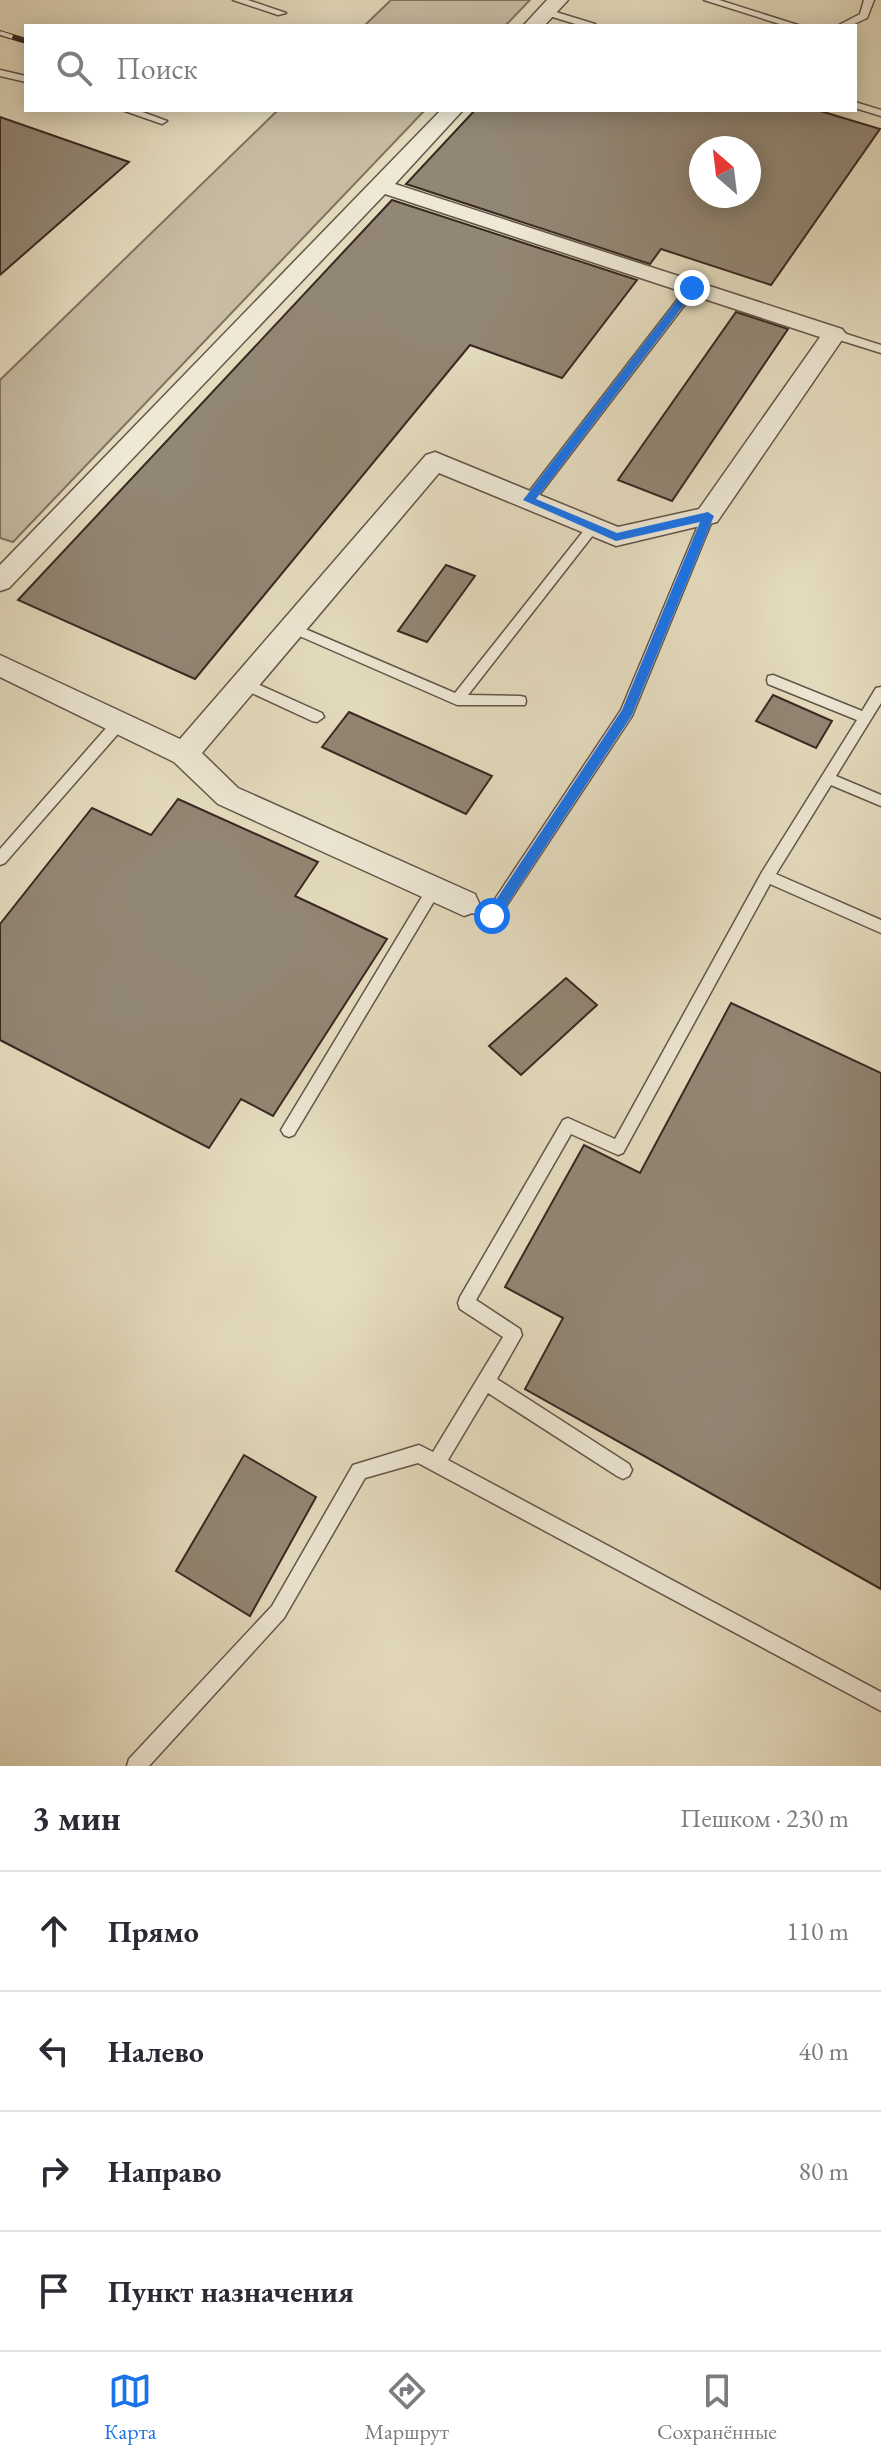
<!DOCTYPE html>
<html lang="ru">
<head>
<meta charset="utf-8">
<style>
  body { margin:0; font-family:"EB Garamond",serif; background:#f2f2f3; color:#2b2b33 }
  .compass { position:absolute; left:689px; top:136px; width:72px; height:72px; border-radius:50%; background:#fff; box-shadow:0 4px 20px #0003; rotate:332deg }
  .stop { position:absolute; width:24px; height:24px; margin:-18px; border:6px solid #1a73e8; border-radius:50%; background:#fff }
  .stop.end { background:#1a73e8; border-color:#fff; box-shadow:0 2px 8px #0008 }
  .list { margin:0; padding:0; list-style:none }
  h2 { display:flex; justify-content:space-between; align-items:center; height:104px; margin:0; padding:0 32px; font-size:34px }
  h2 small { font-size:26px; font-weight:400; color:#7c7c81 }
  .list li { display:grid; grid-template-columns:52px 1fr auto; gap:24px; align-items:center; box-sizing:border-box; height:120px; padding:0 32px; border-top:2px solid #e1e1e2 }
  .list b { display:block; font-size:30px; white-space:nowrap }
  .list em { font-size:26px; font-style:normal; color:#7c7c81 }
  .icon { flex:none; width:44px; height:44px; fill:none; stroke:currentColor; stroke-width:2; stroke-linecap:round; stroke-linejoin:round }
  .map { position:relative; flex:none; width:881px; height:1766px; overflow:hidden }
  .search { position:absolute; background:#fff; box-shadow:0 4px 20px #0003; left:24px; right:24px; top:24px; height:88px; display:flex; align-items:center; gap:20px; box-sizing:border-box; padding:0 28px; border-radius:0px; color:#7c7c81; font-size:30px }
  .sheet { height:584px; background:#fff }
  nav { display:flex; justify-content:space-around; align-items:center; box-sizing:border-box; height:112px; border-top:2px solid #e1e1e2; background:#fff; font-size:22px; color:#7c7c81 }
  nav a { display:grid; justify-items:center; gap:4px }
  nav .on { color:#1a73e8 }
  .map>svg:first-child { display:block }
  .green { fill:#c8bda4; stroke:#807263; stroke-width:2 }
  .building { fill:#928674; stroke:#382822; stroke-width:2; fill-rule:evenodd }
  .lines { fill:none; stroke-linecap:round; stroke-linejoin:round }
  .service-casing { stroke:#635549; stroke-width:3 }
  .minor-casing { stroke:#635549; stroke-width:3 }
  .service { fill:#eee8d5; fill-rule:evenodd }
  .minor { fill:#eee8d5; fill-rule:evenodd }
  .rail-casing { stroke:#382822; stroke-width:6 }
  .rail { stroke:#eee8d5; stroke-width:4; stroke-dasharray:13; stroke-linecap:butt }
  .route { fill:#1a73e8 }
</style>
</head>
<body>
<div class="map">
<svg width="881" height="1766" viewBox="0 0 881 1766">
  <rect width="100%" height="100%" fill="#e5dcbf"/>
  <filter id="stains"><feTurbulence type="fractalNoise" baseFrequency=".0025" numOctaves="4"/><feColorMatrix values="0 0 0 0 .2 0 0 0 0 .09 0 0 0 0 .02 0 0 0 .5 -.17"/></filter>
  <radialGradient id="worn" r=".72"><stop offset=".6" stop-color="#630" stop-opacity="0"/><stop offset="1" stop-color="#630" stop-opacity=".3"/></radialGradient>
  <path class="green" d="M391,0h139l-25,26h-141z
    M278,110h147l-412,432 -13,-4v-158z"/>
  <path class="building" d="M475,110h342l63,19 -109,156 -110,-36 -11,15 -244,-80zM701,148h48v48h-48z
    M0,117l129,45 -129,113z
    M392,200l245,80 -75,98 -92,-33 -275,334 -177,-79z
    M736,312l52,17 -116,172 -54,-21z
    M446,565l29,11 -48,66 -29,-11z
    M773,695l59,26 -16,27 -60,-27z
    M349,712l143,64 -26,38 -144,-67z
    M178,799l140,63 -23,34 92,43 -114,177 -32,-17 -32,49 -209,-108v-116l92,-116 59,27z
    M566,978l31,27 -76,70 -32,-29z
    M731,1003l150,70v516l-356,-200 38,-71 -58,-31 79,-142 56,28z
    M244,1455l72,42 -66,119 -74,-45z"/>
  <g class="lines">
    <defs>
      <path id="service" d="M233,0h15l38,13 -8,2z
        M704,0h15l82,26h-15z
        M864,0h10l-7,18 -17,8h-13l23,-12z
        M546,9l49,15 2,2h-15l-39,-12 -2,-2z
        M0,70l26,6v6l-26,-6z
        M855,102l26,8v6l-26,-8z
        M122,110h15l30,11 -5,3z
        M692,285l5,3 -1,2 -163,213h-8v-6l163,-211z
        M834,330l47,15v8l-51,-16 -1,-3z
        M708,512l6,4 -82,200 -135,204 -5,2 -33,-15 -2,-4 2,-4 5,-2 25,11 132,-198 81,-194z
        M593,523l6,4 -2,3 -129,165 52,1 5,1 1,4 -1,4h-68l-169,-74 -2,-3 2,-3h8l159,68 134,-169z
        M773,675l89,36 14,-23 5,-1v16l-45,73 45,19v11l-50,-21 -55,89 105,46v13l-111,-49 -147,269 -5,2 -47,-21 -95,166 44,29 2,6 -25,44 132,85 3,6 -3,6 -6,3 -6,-3 -129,-83 -40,67 433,232v19l-463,-248 -53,15 -81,140 -135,148h-22l2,-7 143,-153 81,-141 66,-20 14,7 70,-115 -43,-28 -2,-6 2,-6 103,-177 5,-2 47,21 147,-267 95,-152 -89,-36 -1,-4 1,-4z
        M244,678l78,35 2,4 -7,5 -5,-1 -73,-34 -1,-4z
        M119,718l5,1 2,4 -2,4 -119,136 -5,2v-16l114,-130z
        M434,883l5,2 2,4 -2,4 -145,242 -5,2 -5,-2 -3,-5 3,-5 145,-240z"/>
      <path id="minor" d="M547,0h21l-24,26h-21z
        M441,110h22l-68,74 447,145 4,5 -129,188 -101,24 -177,-73 -237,280 36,35 237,106 4,9 -4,9 -11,4 -246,-112 -44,-42 -174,-85v-22l180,84 246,-284 9,-3 183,75 81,-18 121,-172 -435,-143 -376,394 -9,3v-26z"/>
    </defs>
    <use href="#service" class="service-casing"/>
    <use href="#minor" class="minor-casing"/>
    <use href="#service" class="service"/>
    <use href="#minor" class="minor"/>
    <defs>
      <path id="rail" d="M0,33l26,8"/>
    </defs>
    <use href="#rail" class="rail-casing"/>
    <use href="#rail" class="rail"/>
  </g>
  <path class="route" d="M688,286l9,2 -161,211 81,34 91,-21 6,4 -82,199 -135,205h-9v-8l134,-202 78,-188 -84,19 -93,-41z"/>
  <rect width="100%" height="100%" filter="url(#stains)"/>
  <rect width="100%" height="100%" fill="url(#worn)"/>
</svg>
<svg class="compass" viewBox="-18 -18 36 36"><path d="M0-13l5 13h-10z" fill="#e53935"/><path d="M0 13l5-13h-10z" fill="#7c7c81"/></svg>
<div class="stop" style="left:492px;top:916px"></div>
<div class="stop end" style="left:692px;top:288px"></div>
<div class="search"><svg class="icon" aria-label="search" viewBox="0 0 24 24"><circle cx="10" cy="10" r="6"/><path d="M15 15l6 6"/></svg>Поиск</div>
</div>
<section class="sheet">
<h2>3 мин<small>Пешком · 230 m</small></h2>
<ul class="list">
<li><svg class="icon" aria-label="ahead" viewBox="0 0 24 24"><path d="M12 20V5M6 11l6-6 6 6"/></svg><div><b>Прямо</b></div><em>110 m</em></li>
<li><svg class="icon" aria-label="left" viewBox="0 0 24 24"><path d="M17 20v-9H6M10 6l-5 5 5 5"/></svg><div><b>Налево</b></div><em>40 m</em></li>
<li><svg class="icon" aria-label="right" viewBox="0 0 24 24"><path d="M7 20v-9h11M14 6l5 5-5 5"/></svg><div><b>Направо</b></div><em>80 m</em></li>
<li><svg class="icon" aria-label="arrive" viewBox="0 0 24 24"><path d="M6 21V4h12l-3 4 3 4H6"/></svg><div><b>Пункт назначения</b></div></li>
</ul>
</section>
<nav>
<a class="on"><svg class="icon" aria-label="map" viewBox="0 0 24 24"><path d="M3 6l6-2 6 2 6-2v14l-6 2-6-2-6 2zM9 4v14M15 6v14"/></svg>Карта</a>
<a><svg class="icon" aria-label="directions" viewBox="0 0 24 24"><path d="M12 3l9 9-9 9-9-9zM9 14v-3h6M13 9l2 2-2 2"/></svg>Маршрут</a>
<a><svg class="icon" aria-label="saved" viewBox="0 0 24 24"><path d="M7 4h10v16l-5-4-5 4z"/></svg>Сохранённые</a>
</nav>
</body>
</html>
